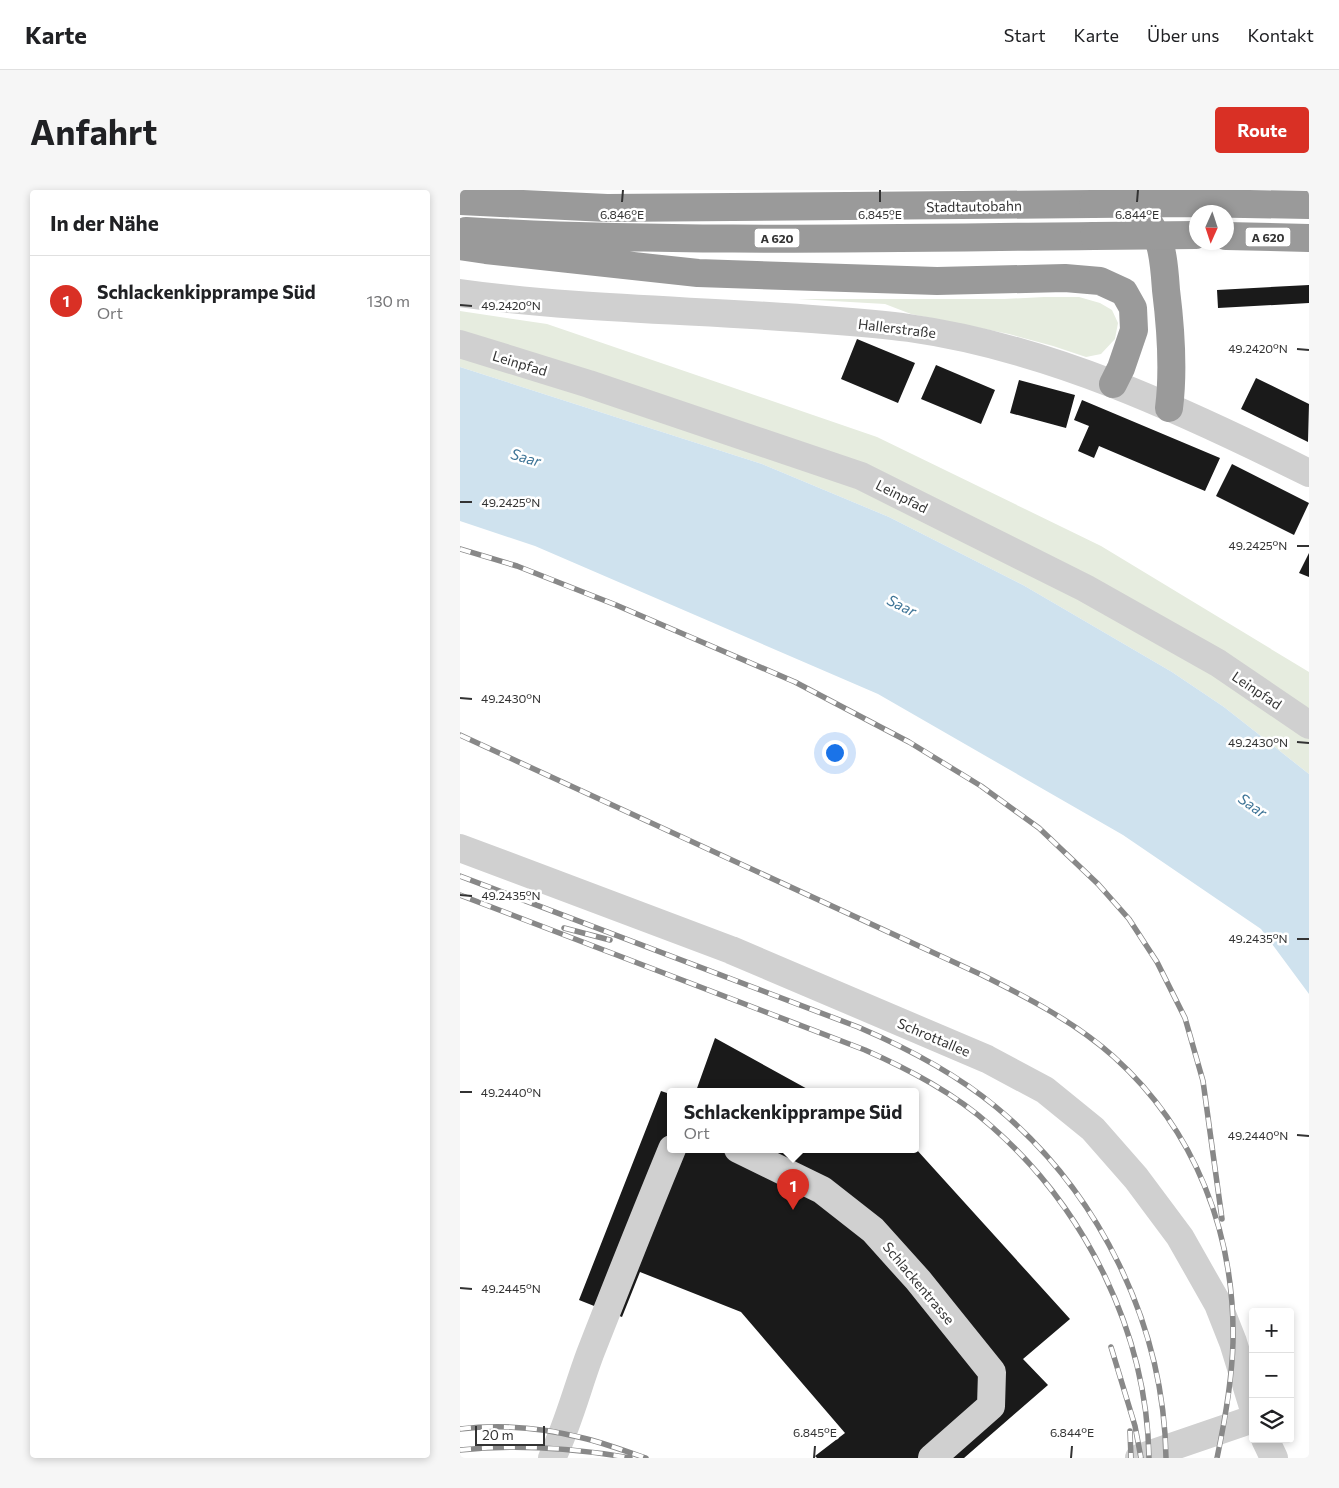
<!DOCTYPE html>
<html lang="de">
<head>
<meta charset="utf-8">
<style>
  body { margin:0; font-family:Commissioner,sans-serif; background:#f6f6f6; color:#202124 }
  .controls { position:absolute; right:15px; bottom:15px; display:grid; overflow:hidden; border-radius:5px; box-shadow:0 2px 8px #0003 }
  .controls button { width:45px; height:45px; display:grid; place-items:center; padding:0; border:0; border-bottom:1px solid #e0e0e0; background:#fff; color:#202124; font:25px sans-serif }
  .compass { position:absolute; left:729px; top:15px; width:45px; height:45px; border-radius:50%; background:#fff; box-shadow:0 2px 8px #0003; rotate:183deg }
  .scale { position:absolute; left:15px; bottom:12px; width:70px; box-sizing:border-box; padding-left:5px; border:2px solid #333; border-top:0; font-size:14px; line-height:18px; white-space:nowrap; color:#333; -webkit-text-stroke:4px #fff; paint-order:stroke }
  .you { position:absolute; left:374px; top:562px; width:18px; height:18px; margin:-12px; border:4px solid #fff; border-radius:50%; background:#1a73e8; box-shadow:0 0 0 8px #1a73e833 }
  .badge { display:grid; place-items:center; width:32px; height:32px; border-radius:50%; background:#d93025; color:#fff; font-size:16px; font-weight:700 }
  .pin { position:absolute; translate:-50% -41px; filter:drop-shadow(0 1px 2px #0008) }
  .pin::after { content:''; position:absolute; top:26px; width:18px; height:15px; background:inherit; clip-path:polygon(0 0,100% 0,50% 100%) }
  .popup { position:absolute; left:207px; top:898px; width:252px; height:65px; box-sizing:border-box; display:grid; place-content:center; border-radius:5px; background:#fff; filter:drop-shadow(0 1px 4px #0005); font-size:16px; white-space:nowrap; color:#757577 }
  .popup b { font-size:19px; color:#202124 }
  .popup::after { content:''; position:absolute; left:50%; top:100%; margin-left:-10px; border:10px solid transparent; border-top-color:#fff }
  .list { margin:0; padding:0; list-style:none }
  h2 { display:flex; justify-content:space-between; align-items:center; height:65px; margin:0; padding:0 20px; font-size:21px }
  h2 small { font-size:16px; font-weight:400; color:#757577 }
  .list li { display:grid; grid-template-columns:32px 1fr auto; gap:15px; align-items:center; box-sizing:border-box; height:90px; padding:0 20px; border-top:1px solid #e0e0e0 }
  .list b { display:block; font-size:19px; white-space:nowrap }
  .list p { margin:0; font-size:16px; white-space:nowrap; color:#757577 }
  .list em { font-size:16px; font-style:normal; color:#757577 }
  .icon { flex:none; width:28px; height:28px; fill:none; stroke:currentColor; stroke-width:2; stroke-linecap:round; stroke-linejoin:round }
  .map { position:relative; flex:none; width:849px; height:1268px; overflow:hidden; border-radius:5px }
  header { display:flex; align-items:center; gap:30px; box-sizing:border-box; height:70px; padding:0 25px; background:#fff; border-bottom:1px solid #e0e0e0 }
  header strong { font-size:24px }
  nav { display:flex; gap:28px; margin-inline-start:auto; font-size:18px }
  .intro { display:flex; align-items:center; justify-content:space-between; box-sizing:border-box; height:120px; padding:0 30px }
  h1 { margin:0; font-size:35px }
  .button { padding:12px 22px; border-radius:5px; background:#d93025; color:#fff; font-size:18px; font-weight:700 }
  main { display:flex; gap:30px; padding:0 30px }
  aside { flex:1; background:#fff; border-radius:5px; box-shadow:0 2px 8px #0003 }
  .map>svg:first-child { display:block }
  .green { fill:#e6ecdf }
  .water { fill:#cfe2ee }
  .building { fill:#1a1a1a }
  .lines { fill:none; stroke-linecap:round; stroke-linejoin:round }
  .minor { stroke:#d0d0d0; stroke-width:28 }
  .highway { stroke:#9a9a9a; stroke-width:28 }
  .rail-casing { stroke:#888; stroke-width:5.5 }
  .rail { stroke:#fff; stroke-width:4; stroke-dasharray:11; stroke-linecap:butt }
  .highway-bridge { stroke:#9a9a9a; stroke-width:28 }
  .ticks { fill:none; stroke:#333; stroke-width:2 }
  .labels { text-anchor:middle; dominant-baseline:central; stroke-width:5; stroke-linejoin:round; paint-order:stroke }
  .shield { fill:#fff; stroke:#707070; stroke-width:1 }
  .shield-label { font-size:12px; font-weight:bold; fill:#333 }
  .street-label { font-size:14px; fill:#333; stroke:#fff }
  .water-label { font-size:15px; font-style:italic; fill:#3f7597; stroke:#fff }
  .ticks-label { font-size:12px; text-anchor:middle; fill:#333; stroke:#fff; stroke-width:5; stroke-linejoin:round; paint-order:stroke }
</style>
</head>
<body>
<header>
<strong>Karte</strong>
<nav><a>Start</a><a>Karte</a><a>Über uns</a><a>Kontakt</a></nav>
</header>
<div class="intro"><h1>Anfahrt</h1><a class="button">Route</a></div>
<main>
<aside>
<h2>In der Nähe<small></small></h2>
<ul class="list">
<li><span class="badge">1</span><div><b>Schlackenkipprampe Süd</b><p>Ort</p></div><em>130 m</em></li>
</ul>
</aside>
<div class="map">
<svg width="849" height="1268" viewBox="0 0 849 1268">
  <rect width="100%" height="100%" fill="#fff"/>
  <path class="green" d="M584,107h35l21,6 12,7 6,13 -3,16 -14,15 -15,3 -33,-11 -44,-12 -98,-20 -26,-10 -87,-5h206z
    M0,121l87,13 330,113 224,109 208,126v102l-85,-67 -52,-35 -149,-87 -134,-68 -127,-53 -302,-97z"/>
  <path class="water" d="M0,177l302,97 127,53 134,68 149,87 52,35 85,67v220l-48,-65 -138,-94 -245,-141 -343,-148 -75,-25z"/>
  <path class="building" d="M849,95v18l-91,5 -1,-18z
    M397,149l58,24 -17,40 -57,-24z
    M476,175l59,25 -14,34 -60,-25z
    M796,188l53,26 -1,38 -67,-33z
    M559,190l56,15 -9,33 -56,-15z
    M622,210l138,58 -15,33 -106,-45 -5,12 -16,-7 11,-25 -15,-6z
    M772,274l77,39 -15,32 -78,-39z
    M849,363v24l-10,-4z
    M255,848l96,53h-115z
    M201,901l9,3v55h246l154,170 -47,40 25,26 -84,73h-147l-2,-2 30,-23 -104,-121 -101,-40 -18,45 -43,-17z"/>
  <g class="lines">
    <path class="minor" d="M0,103c121,17 244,17 365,27 28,2 56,4 84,8 141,20 273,82 400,145
      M0,154l129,40 272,92 224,112 133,75 91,62
      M0,658l271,102 256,109 58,31 48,39 43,49 44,59 38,67 15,38 20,65
      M278,959l84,41 51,40 45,50 74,92 -1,34 -59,52
      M805,1249l9,19
      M92,1268c16,-33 25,-69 38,-104 27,-69 54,-137 82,-205
      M679,1268l114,-39"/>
    <path class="highway" d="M665,0c14,17 27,34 35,55 4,13 5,31 6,45 5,40 8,79 3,118
      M0,11l147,7 486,-4
      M6,41c209,12 419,7 628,5
      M766,46l83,2
      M0,56l26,4 212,23 239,8 128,-3 35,3 24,11 9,16 1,22 -13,38 -8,16"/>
    <defs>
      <path id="rail" d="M0,359l57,17 99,39 179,77 114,60 72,44 58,42 59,56 31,35 28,43 28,56 18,63 19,138
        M0,545l522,240c46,23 93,47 132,82 81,73 121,176 119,285 -1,39 -8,78 -16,116
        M0,686l398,151c49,21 97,46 138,80 103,85 168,217 170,351
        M0,705l405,155c45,20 89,43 126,76 94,82 156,206 158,332
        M104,738l46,12
        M651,1157l24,79 6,32
        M0,1239c40,-5 84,-1 123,9 21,5 42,13 63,20
        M670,1241l1,27
        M0,1260c57,-6 114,-2 170,8"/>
    </defs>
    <use href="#rail" class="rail-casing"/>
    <use href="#rail" class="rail"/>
    <path class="highway-bridge" d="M633,14l96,-1 120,2
      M634,46l102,-1"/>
  </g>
  <path class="ticks" d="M162,12l1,-12M420,12v-12M677,12l1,-12M0,115l12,1M837,159l12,1M0,312h12M837,356h12M0,508l12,1M837,552l12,1M0,705l12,1M837,749h12M0,902h12M837,945l12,1M0,1098l12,1M354,1268l1,-12M611,1268l1,-12"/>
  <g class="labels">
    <g class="shield">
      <rect x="785.5" y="37.5" width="45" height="19" rx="4"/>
      <rect x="294.5" y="38.5" width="45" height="19" rx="4"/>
    </g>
    <g class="shield-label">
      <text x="808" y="47">A 620</text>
      <text x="317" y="48">A 620</text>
    </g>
    <g class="street-label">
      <text transform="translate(514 16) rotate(-1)">Stadtautobahn</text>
      <text transform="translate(437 138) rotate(7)">Hallerstraße</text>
      <text transform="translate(60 173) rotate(17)">Leinpfad</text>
      <text transform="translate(442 306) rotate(27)">Leinpfad</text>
      <text transform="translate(797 500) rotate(34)">Leinpfad</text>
      <text transform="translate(474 847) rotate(23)">Schrottallee</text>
      <text transform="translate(459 1093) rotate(50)">Schlackentrasse</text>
    </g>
    <g class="water-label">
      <text transform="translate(66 267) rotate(16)">Saar</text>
      <text transform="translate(442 415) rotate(26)">Saar</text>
      <text transform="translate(793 615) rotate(35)">Saar</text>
    </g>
  </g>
  <g class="ticks-label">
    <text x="162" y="29">6.846°E</text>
    <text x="420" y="29">6.845°E</text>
    <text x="677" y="29">6.844°E</text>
    <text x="51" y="120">49.2420°N</text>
    <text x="798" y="163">49.2420°N</text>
    <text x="51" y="317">49.2425°N</text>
    <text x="798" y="360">49.2425°N</text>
    <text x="51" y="513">49.2430°N</text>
    <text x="798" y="557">49.2430°N</text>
    <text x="51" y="710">49.2435°N</text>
    <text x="798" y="753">49.2435°N</text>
    <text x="51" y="907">49.2440°N</text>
    <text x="798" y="950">49.2440°N</text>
    <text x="51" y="1103">49.2445°N</text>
    <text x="355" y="1247">6.845°E</text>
    <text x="612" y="1247">6.844°E</text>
  </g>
</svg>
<div class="controls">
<button>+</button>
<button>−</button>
<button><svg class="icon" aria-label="layers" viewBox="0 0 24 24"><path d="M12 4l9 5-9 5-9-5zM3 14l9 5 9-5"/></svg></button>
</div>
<svg class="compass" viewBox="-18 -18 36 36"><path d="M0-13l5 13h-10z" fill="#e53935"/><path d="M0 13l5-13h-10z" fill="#757577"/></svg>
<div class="scale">20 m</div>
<div class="you"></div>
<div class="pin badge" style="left:333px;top:1020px">1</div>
<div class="popup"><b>Schlackenkipprampe Süd</b>Ort</div>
</div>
</main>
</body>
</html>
